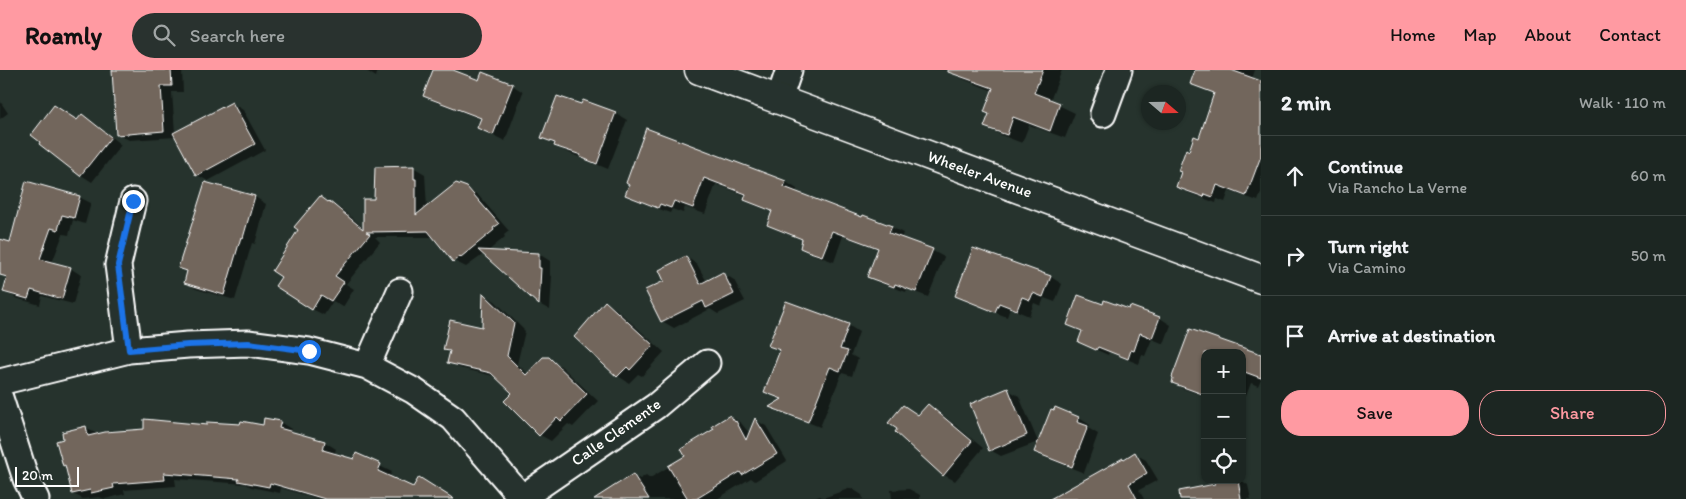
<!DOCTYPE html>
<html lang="en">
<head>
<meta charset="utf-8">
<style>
  body { margin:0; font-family:Itim,sans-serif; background:#29322f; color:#f1f3f6 }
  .controls { position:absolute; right:15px; bottom:15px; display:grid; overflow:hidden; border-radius:10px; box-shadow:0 1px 4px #0004 }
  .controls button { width:45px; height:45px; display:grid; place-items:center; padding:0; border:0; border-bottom:1px solid #3a4340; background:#1c2622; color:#f1f3f6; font:25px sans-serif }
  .compass { position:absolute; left:1141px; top:15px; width:45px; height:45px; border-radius:50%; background:#1c2622; box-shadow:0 1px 4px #0004; rotate:110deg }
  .scale { position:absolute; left:15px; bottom:12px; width:64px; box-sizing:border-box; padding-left:5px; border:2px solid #fff; border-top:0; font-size:14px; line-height:18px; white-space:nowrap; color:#fff; -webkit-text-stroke:4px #26332d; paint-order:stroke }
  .stop { position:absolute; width:15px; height:15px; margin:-11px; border:4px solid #1a73e8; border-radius:50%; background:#fff }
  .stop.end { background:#1a73e8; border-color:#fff; box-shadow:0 1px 5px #0008 }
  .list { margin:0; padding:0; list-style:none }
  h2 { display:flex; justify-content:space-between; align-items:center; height:65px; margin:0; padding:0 20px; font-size:21px }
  h2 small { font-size:16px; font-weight:400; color:#a0a5a5 }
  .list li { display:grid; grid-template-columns:32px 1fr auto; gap:15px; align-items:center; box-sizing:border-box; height:80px; padding:0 20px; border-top:1px solid #3a4340 }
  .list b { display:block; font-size:19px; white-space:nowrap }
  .list p { margin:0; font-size:16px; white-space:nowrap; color:#a0a5a5 }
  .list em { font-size:16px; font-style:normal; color:#a0a5a5 }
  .actions { display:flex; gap:10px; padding:15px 20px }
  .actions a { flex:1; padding:11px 0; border:1px solid #ff9aa2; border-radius:20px; text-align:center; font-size:18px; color:#ff9aa2 }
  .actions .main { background:#ff9aa2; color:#111 }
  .icon { flex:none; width:28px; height:28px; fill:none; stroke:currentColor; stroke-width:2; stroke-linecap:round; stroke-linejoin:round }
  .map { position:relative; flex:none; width:1261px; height:429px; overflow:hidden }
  header { display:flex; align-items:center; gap:30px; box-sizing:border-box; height:70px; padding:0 25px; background:#ff9aa2; color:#111 }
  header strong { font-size:24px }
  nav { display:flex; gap:28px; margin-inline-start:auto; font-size:18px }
  .search { width:350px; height:45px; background:#29322f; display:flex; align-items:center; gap:12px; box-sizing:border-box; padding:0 18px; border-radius:28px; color:#a0a5a5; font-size:19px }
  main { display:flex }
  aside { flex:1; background:#1c2622 }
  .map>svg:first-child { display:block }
  .shadow { fill:#0007 }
  .building { fill:#72665c; stroke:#fff }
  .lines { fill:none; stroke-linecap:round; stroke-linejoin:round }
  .minor-casing { stroke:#fff; stroke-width:29 }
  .secondary-casing { stroke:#fff; stroke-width:31 }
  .minor { stroke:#26332d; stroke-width:25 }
  .secondary { stroke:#26332d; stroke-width:28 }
  .route { stroke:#1a73e8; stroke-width:6 }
  .labels { text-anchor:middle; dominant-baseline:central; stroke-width:4; stroke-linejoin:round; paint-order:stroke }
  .street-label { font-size:16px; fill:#fff; stroke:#26332d }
</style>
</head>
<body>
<header>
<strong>Roamly</strong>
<div class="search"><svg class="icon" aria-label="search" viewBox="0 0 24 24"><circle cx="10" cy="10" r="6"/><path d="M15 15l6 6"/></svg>Search here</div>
<nav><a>Home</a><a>Map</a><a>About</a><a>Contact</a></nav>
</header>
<main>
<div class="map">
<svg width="1261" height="429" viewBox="0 0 1261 429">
  <rect width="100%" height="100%" fill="#26332d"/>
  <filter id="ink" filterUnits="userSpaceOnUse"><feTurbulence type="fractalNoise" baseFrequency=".02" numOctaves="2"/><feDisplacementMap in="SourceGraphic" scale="10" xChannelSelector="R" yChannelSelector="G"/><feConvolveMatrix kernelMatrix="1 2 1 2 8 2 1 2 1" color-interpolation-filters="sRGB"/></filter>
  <g filter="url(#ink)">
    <path class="shadow" d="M114,0h68l1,22h-11l3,41 57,-30 11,7 22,40 -57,31 -11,-6 -21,-38 -47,3 -12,-6z
      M365,0h13l-2,7z
      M434,0h15l31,12 32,3 11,7 -18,49 -27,-13 3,-9 -45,-17 -12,-6z
      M947,0h115l-12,31 25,12 -10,25 -36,-13 -7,18 -21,-8 -15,-9 4,-12 3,-23 -30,-12z
      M1197,0h58l-3,9 9,4v110l-3,8 -29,-10 -4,11 -8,-3 -1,4 -27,-10 -12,-6 13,-35 9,-13 16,-45 -23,-11z
      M0,31l8,12 -8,6z
      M55,36l23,15 4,-5 11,6 28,23 -29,37 -11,-7 -41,-31z
      M615,43l12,7 -19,49 -41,-17 -25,-15z
      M647,60l139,52 11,7 -1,4 67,25 28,9 12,6 -2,6 32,12 11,6 -16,40 -21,-8 -1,3 -26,-9 -11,-6 10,-28 -36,-13 -9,26 -21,-8 -11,-7 1,-7 -23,-9 -12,-6 5,-13 -16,-6 -11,-6 1,-4 -31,-12 -11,30 -20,-7 -2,6 -11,-4 -2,4 -32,-12 -12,-6z
      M413,97l12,7 2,34 39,-20 12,7 31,36 -5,4 1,2 -18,15 52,2 11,7v14l2,1 -2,34 -11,-6 -55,-50 -18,13 -12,-6 -19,-24h-60l5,5 -34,42 8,5 -11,18 -10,-6 -9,14 -12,-6 -29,-32 37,-80 21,12 23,19 11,-28z
      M206,113l49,14 11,7 -11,40 -3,-1 -17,57 -39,-11 -11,-7 3,-10 -8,-5z
      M79,127l12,6 -6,21 -12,-4 -4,15 -6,-1 -11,29 18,5 11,7 -8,29 -31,-8 -2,9 -24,-7 -12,-7 4,-13 -8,-5v-31l11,1z
      M974,179l77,28 11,7 -7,18 -11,-4 -3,8 -7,-3 -5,13 -19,-8 -3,9 -39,-15 -12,-7z
      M686,187l11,7 10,18 16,-9 11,7 11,21 -27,13 -8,-5 -36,19 -12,-7z
      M485,225l10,6 30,30 -8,33 11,10 21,-15 12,7 37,35 -25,26 -5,-3 -17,17 -11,-6 -26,-42 -16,-16 -38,-9 -11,-6 2,-9 -7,-4 39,-20z
      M605,232l11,7 48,43 -22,24 -4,-2 -9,9 -11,-7 -42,-39z
      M1103,236l27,5 1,-4 29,11 11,7 -7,19 -12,-5 -7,17 -3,-1 -3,9 -30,-12 -1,3 -29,-13 4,-9 -15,-8z
      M848,255l11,7 -8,23 7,4 -6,17 -10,-3 -22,54 -38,-15 -10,-5 10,-7 -16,-8 15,-40 -11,-7z
      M1190,261l71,25v23l-3,7 -7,-3 -5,13 -4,-1v-42h-37v43l-21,-7 -11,-7z
      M1008,320l11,6 19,46 -37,14 -11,-6z
      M928,335l11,7 44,36 -28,33 -11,-6 -25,-59z
      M1055,339l24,9 11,7 -2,3 10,6 -14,39 -37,-15 -11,-7z
      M730,346l11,7 9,11 5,-14 11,6 21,35 -32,20 -4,-3 -34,21h-105l21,-23 7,3 6,-4 4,3 37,-22z
      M280,352l11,7v3l34,10 11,7 -2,6 20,6 3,-6 35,17 -3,6 24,11 40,10h-135l-37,-11 -1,5 -29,-6 -5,-3 -71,-5 1,7 -52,4 1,4 -20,5 -6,-2 -16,2 -10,-5 -7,-27 -2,-2 22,-37 11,6 111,-7h56z
      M1135,384l11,6 12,20 -19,10 5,9h-73z
      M1226,410h15l7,5 3,14h-55l20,-14z
      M851,418l11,7 1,4h-51l8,-3 3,2z
      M909,419l11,6v4h-28l-1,-9z"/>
    <path class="building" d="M112,0h59l1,16h-11l3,45 -48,4z
      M433,0h20l26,10 3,-8 31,12 -20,51 -16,-7 4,-10 -58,-22z
      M948,0h95l-9,23 26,10 -10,28 -37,-14 -6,18 -23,-8 5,-13 -5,-2 9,-24 -45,-16z
      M1195,0h36l30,11v75l-15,40 -29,-11 -4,12 -8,-3 -1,3 -28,-10 5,-15 -3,-1 8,-22 3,2 5,-15 5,2 15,-45 -24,-9z
      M557,26l24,8 2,-4 33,12 -19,52 -17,-7 1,-2 -27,-9 1,-3 -14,-5z
      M232,32l23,42 -59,32 -23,-43z
      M54,35l23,15 5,-6 29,23 -31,39 -41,-32 1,-2 -9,-7z
      M646,58l140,53 -2,6 78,30 1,-2 29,11 -3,7 44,16 -17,43 -21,-8 -1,3 -27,-10 11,-29 -46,-17 -10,25 -15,-5 -7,-3 2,-9 -35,-14 5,-14 -28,-11 2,-6 -42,-16 -11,30 -19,-7 -3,7 -11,-4 -2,4 -33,-13 4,-10 -3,-2z
      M414,96v13h2v36l40,-32 11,4 32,37 -6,4 1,2 -33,27 -1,-1 -7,6 -25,-31 -62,1 4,2 -35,42 9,6 -13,19 -10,-6 -9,15 -37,-24 6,-9 -9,-6 26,-41 -4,-3 26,-31 8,6 1,-1 34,28v-30h11l1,-32z
      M26,111l54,15 -6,22 -12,-3 -4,15 -7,-2 -11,31 31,8 -9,32 -31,-9 -3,9 -25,-7 4,-15 -7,-2v-36l10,3z
      M205,112l50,14 -12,42 -2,-1 -17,58 -40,-12 3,-12 -9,-3z
      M973,178l78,28 -8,21 -10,-4 -3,7 -8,-3 -5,13 -18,-7 -4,9 -40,-16z
      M478,180l61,3v15h2l-2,37z
      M686,186l14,28 23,-12 11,22 -28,14 -3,-7 -42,21 -16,-32 19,-9 -5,-11z
      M483,223l31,30 -7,33 19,19 17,-18h6l38,37 -26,27 -4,-4 -18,19 -35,-35 8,-8 -21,-20 -44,-10 3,-12 -7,-1 7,-30 32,7z
      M1078,225l25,9 1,-4 25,9 1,-3 30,11 -8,21 -12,-5 -6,18 -3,-1 -3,9 -30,-12 -2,3 -18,-8 4,-11 -15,-6z
      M605,231l48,44 -23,25 -3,-3 -10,10 -43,-40z
      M786,231l63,23 -9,25 8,2 -8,20 -10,-4 -22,55 -39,-15 13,-8 -18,-7 16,-42 -12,-4z
      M1190,259l71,25v24l-19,-7v-18h-37v42l-33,-12 1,-5 -1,-1z
      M1008,318l19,47 -38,16 -19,-47z
      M928,334l44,37 -29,35 -48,-44 2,-3 -9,-6 15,-18 15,10z
      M1055,337l24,10 -2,5 11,4 -16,41 -38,-15 17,-43 3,1z
      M730,345l5,7 1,-1 10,19 9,-22 22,36 -35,21 -2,-3 -44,27h-8l-20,-33 17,-10 -4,-7 33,-20 -2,-3z
      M264,348l17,3 -2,7 46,13 -2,9 31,9 2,-6 25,11 -3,7 35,16 6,-10 35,22h-129l-55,-16 -1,4 -31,-6 1,-2 -75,-6 1,7 -52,4 1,4 -23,5 -1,-3 -18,4 -7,-29 -2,1 -7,-25 7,-2 -1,-7 24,-6 2,10 17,-4 39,-3v-10l63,6v-3l33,2 1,-3 22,4z
      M1135,382l12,21 -18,11 8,15h-87l73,-41 1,1z
      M633,404l16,25h-55z
      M1214,410h24l3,19h-61l-1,-8 36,-7z"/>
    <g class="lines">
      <defs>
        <path id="minor" d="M779,29l10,-29
          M1103,44l16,-44
          M129,280l-11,-85 15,-64
          M367,296l33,-75
          M0,312l129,-32 59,-5 60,-2 61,8 58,15 47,25 39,27 70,81
          M0,328l26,81 10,20
          M523,427l133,-91 51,-43"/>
        <path id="secondary" d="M699,0l562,209"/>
      </defs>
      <use href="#minor" class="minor-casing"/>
      <use href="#secondary" class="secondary-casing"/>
      <use href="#minor" class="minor"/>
      <use href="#secondary" class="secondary"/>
    </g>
  </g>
  <g class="lines" filter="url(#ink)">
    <path class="route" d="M133,131l-15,64 11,85 59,-5 60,-2 61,8"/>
  </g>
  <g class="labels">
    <g class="street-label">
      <text transform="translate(980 104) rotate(20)">Wheeler Avenue</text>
      <text transform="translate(616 362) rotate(-35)">Calle Clemente</text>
    </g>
  </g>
</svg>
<div class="controls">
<button>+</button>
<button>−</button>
<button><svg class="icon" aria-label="locate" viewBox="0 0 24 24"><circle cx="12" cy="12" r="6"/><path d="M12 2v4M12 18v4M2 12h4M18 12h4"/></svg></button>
</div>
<svg class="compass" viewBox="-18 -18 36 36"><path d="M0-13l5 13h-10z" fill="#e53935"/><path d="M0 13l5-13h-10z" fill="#a0a5a5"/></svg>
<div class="scale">20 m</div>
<div class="stop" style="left:309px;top:281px"></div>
<div class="stop end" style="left:133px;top:131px"></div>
</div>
<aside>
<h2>2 min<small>Walk · 110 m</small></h2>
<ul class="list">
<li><svg class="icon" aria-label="ahead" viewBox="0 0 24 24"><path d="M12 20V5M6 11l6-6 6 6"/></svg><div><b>Continue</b><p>Via Rancho La Verne</p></div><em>60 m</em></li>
<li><svg class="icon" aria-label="right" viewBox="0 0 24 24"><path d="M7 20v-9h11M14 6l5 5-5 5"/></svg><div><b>Turn right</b><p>Via Camino</p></div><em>50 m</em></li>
<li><svg class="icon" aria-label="arrive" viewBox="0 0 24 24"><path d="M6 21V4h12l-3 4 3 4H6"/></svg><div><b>Arrive at destination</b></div></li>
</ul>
<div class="actions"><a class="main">Save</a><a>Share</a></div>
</aside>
</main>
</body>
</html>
